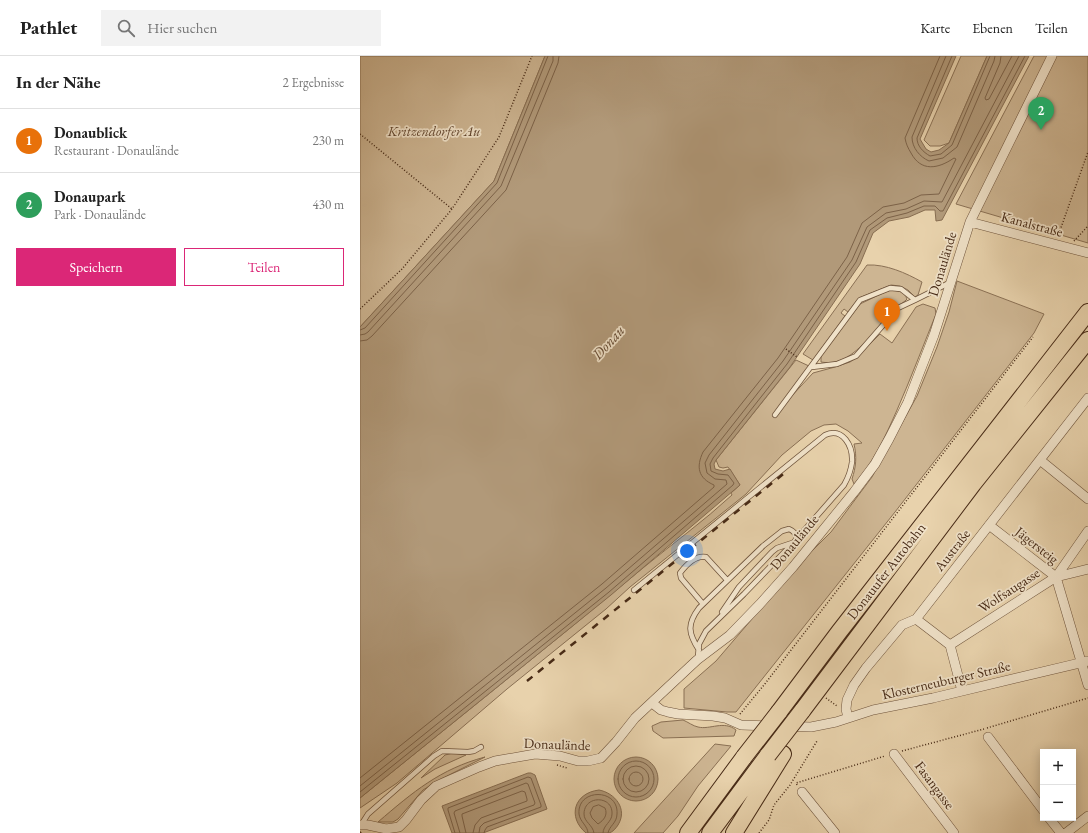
<!DOCTYPE html>
<html lang="de">
<head>
<meta charset="utf-8">
<style>
  body { margin:0; font-family:"EB Garamond",serif; background:#f2f2f2; color:#222 }
  .controls { position:absolute; right:12px; bottom:12px; display:grid; overflow:hidden; border-radius:0px; box-shadow:0 2px 10px #0003 }
  .controls button { width:36px; height:36px; display:grid; place-items:center; padding:0; border:0; border-bottom:1px solid #e0e0e0; background:#fff; color:#222; font:20px sans-serif }
  .you { position:absolute; left:327px; top:495px; width:14px; height:14px; margin:-10px; border:3px solid #fff; border-radius:50%; background:#1a73e8; box-shadow:0 0 0 6px #1a73e833 }
  .badge { display:grid; place-items:center; width:26px; height:26px; border-radius:50%; background:#db2777; color:#fff; font-size:13px; font-weight:700 }
  .pin { position:absolute; translate:-50% -33px; filter:drop-shadow(0 1px 2px #0008) }
  .pin::after { content:''; position:absolute; top:21px; width:14px; height:12px; background:inherit; clip-path:polygon(0 0,100% 0,50% 100%) }
  .list { margin:0; padding:0; list-style:none }
  h2 { display:flex; justify-content:space-between; align-items:center; height:52px; margin:0; padding:0 16px; font-size:17px }
  h2 small { font-size:13px; font-weight:400; color:#767676 }
  .list li { display:grid; grid-template-columns:26px 1fr auto; gap:12px; align-items:center; box-sizing:border-box; height:64px; padding:0 16px; border-top:1px solid #e0e0e0 }
  .list b { display:block; font-size:15px; white-space:nowrap }
  .list p { margin:0; font-size:13px; white-space:nowrap; color:#767676 }
  .list em { font-size:13px; font-style:normal; color:#767676 }
  .actions { display:flex; gap:8px; padding:12px 16px }
  .actions a { flex:1; padding:9px 0; border:1px solid #db2777; border-radius:0px; text-align:center; font-size:14px; color:#db2777 }
  .actions .main { background:#db2777; color:#fff }
  .icon { flex:none; width:22px; height:22px; fill:none; stroke:currentColor; stroke-width:2; stroke-linecap:round; stroke-linejoin:round }
  .map { position:relative; flex:none; width:728px; height:777px; overflow:hidden }
  header { display:flex; align-items:center; gap:24px; box-sizing:border-box; height:56px; padding:0 20px; background:#fff; border-bottom:1px solid #e0e0e0 }
  header strong { font-size:19px }
  nav { display:flex; gap:22px; margin-inline-start:auto; font-size:14px }
  .search { width:280px; height:36px; background:#f2f2f2; display:flex; align-items:center; gap:10px; box-sizing:border-box; padding:0 14px; border-radius:0px; color:#767676; font-size:15px }
  main { display:flex }
  aside { flex:1; background:#fff }
  .map>svg:first-child { display:block }
  .green { fill:#cdb592; stroke:#8a7054 }
  .water { fill:#b19979; stroke:#876d51 }
  .lines { fill:none; stroke-linecap:round; stroke-linejoin:round }
  .shore { stroke:#7c6248; stroke-width:1 }
  .service-casing { stroke:#6f543c; stroke-width:6 }
  .minor-casing { stroke:#6f543c; stroke-width:10 }
  .motorway-casing { stroke:#472a16; stroke-width:18 }
  .path { stroke:#472a16; stroke-width:1.5; stroke-dasharray:1 2; stroke-linecap:butt }
  .service { stroke:#f0e2c9; stroke-width:4.5 }
  .minor { stroke:#f0e2c9; stroke-width:9 }
  .motorway { stroke:#e8d2ac; stroke-width:16 }
  .rail { stroke:#472a16; stroke-width:2.5; stroke-dasharray:7 7; stroke-linecap:butt }
  .motorway-bridge-casing { stroke:#472a16; stroke-width:18; stroke-linecap:butt }
  .motorway-bridge { stroke:#e8d2ac; stroke-width:16 }
  .labels { text-anchor:middle; dominant-baseline:central; stroke-width:3.5; stroke-linejoin:round; paint-order:stroke }
  .park-label { font-size:14px; font-style:italic; fill:#62462f; stroke:#f0e2c9 }
  .street-label { font-size:14px; fill:#472a16; stroke:#f0e2c9 }
  .water-label { font-size:15px; font-style:italic; fill:#62462f; stroke:#f0e2c9 }
</style>
</head>
<body>
<header>
<strong>Pathlet</strong>
<div class="search"><svg class="icon" aria-label="search" viewBox="0 0 24 24"><circle cx="10" cy="10" r="6"/><path d="M15 15l6 6"/></svg>Hier suchen</div>
<nav><a>Karte</a><a>Ebenen</a><a>Teilen</a></nav>
</header>
<main>
<aside>
<h2>In der Nähe<small>2 Ergebnisse</small></h2>
<ul class="list">
<li><span class="badge" style="background:#e8710a">1</span><div><b>Donaublick</b><p>Restaurant · Donaulände</p></div><em>230 m</em></li>
<li><span class="badge" style="background:#2e9e5b">2</span><div><b>Donaupark</b><p>Park · Donaulände</p></div><em>430 m</em></li>
</ul>
<div class="actions"><a class="main">Speichern</a><a>Teilen</a></div>
</aside>
<div class="map">
<svg width="728" height="777" viewBox="0 0 728 777">
  <rect width="100%" height="100%" fill="#e8d2ac"/>
  <filter id="stains"><feTurbulence type="fractalNoise" baseFrequency=".005" numOctaves="4"/><feColorMatrix values="0 0 0 0 .2 0 0 0 0 .09 0 0 0 0 .02 0 0 0 .5 -.17"/></filter>
  <radialGradient id="worn" r=".72"><stop offset=".6" stop-color="#630" stop-opacity="0"/><stop offset="1" stop-color="#630" stop-opacity=".3"/></radialGradient>
  <path class="green" d="M0,0h185l-51,125 -134,146z
    M601,0h26l-38,87 -9,3h-10l-6,-6z
    M674,0h54v187l-132,-39z
    M507,209c19,-1 39,8 55,17l-4,13 -3,2 -7,-7 -8,-4 -9,-1 -32,13 -11,14 -4,-3 -3,4 4,3 -32,44 -10,-6z
    M597,225l87,33 -10,19 -139,179 -159,200h-9l-43,-4v-19l32,-28 84,-98 31,-31 41,-55 45,-81 20,-49 12,-35z
    M531,234c8,1 13,1 16,9l-2,2c-25,16 -49,69 -84,61v-6l39,-52 25,-12z
    M563,248l12,4 1,6c-13,32 -25,64 -39,96 -12,27 -23,52 -43,74l-2,-5c4,-12 5,-22 2,-35l8,-1 -14,-12 -12,-7 -12,1 -13,6 -29,24 -36,39 -116,93 -24,22 -99,80 -110,94 -37,25v-10c95,-77 189,-152 283,-230 29,-24 61,-47 89,-73l-1,-2 9,-8 -12,-18 -5,1 -4,-1 -3,-7 80,-100 13,6 -21,34 25,-27 22,-6 15,-5 6,-4 24,-24 12,9 24,-36z
    M323,664c5,2 10,6 15,7 12,3 26,-7 38,3l-2,6 -71,2 -10,-7 -1,-5 9,-4z
    M355,688l16,2 -33,40 -20,30 -15,17h-29z
    M93,697l13,2 -31,14 -14,9 24,-23z
    M125,701l-44,22 -18,11 -25,29 -5,3h-15c35,-30 62,-53 107,-65z"/>
  <path class="water" d="M185,0h411l-36,83 6,10 5,3 8,-2 10,-7 38,-87h42l-87,164 -6,1 -1,-11h-10l-16,7 -20,4 -16,12 -13,31 -70,103 -74,93 -2,4 1,5 8,2 7,-2 10,16 -129,110 -251,203v-471l134,-146z
    M254 723a22 22 0 1 1 44 0a22 22 0 1 1-44 0Z
    M168,717h3l4,2 12,34 -64,24h-31l-10,-27z
    M239,734c16,3 29,19 19,35 -2,3 -5,7 -9,8 -7,0 -16,0 -23,0 -19,-16 -12,-40 13,-43z"/>
  <g class="lines">
    <path class="shore" d="M586,0l-34,81c0,11 8,20 17,24l14,-3 14,-11 37,-86 1,-5
      M592,0l-35,82c0,8 6,14 13,18l11,-2 11,-9 38,-89
      M641,0l-1,7 -15,35 1,2 3,-1 23,-43
      M0,274l5,-2 132,-145 51,-127
      M0,279l5,-1 3,-2 133,-146 52,-125v-5
      M0,285l7,-1 5,-4 134,-146 52,-127 1,-7
      M258 723a18 18 0 1 1 36 0a18 18 0 1 1-36 0Z
      M263 723a13 13 0 1 1 26 0a13 13 0 1 1-26 0Z
      M269 723a7 7 0 1 1 14 0a7 7 0 1 1-14 0Z
      M0,722l242,-194 112,-97v-2c-16,-7 -18,-18 -11,-33l75,-94 69,-101 15,-34 21,-16 21,-4 17,-8 18,-1 17,-35 -2,-1c-16,11 -33,14 -43,-5 -3,-5 -5,-9 -6,-15l35,-82
      M0,730l246,-198 121,-104 -1,-4 -11,-1 -8,-6 -2,-10 4,-8 74,-94 69,-101 15,-33 19,-14 20,-4 18,-8 18,1 77,-146
      M0,736l249,-200 124,-107 1,-2 -6,-8 -10,-1 -7,-3 -1,-7 3,-6 74,-94 69,-102 14,-32 17,-12 20,-5 17,-7h11l5,5h3l82,-155
      M239,749l6,3c3,7 -1,12 -7,16l-6,-6 -2,-5 3,-6z
      M95,777l-7,-23v-2l80,-31 3,1 10,27v2l-54,20 -2,3 -1,3
      M100,777l-6,-20 1,-2 71,-28 2,1 7,19 -1,2 -50,18 -4,4 -1,6
      M106,777l-4,-17v-2l60,-23 3,1 2,7v2l-46,17 -6,7 -2,8
      M228,777c0,-7 -8,-11 -9,-19 -2,-26 40,-26 38,0 0,9 -8,12 -9,19
      M234,777c-1,-8 -10,-11 -10,-19 0,-19 29,-19 28,0 0,8 -9,11 -9,19"/>
    <defs>
      <path id="service" d="M452,311l25,-3 19,-8 42,-48 17,-8
        M415,359l85,-115 30,-12 11,1 14,11 34,-17
        M274,534l191,-155c18,-8 28,11 27,27 -1,8 -4,16 -8,23l-50,57 -50,52 -38,37 -7,13 -1,13
        M343,548l-22,-26 -1,-5c6,-8 16,-18 26,-16l21,23
        M362,556l17,-25 33,-35 5,-4 15,-5
        M339,594c-11,-17 -12,-26 0,-42l64,-62 19,-15 7,-2c5,2 8,5 7,11
        M1,769l7,-11 66,-58 8,-5 26,1 6,-1 7,-4"/>
      <path id="minor" d="M610,166l118,31
        M680,404l48,39
        M629,469l67,52 32,108
        M696,521l32,-8
        M556,563l34,26 12,46
        M590,589l106,-68 32,-46
        M292,647l9,7 7,2 10,2 35,2 12,2 16,7 70,2 25,-5 37,-12 60,-12 155,-37
        M488,662l-2,-9 1,-9 7,-15 12,-17 36,-43 14,-6 172,-221
        M628,681l55,73
        M534,698l60,79
        M442,736l33,41
        M689,762l12,15
        M0,769h8l18,4 13,-2 7,-7 15,-20 15,-14 43,-19 16,-6 40,-7 25,2 18,5h10l13,-3 15,-16 19,-24 62,-58 33,-25 30,-31 33,-37 61,-75 21,-28 14,-25 19,-37 26,-67 36,-113 82,-166
        M706,777l22,-17"/>
      <path id="motorway" d="M442,655l171,-227 115,-144
        M419,656l60,-80 249,-320
        M328,777l56,-76
        M350,777l58,-78
        M374,777l49,-79"/>
    </defs>
    <use href="#service" class="service-casing"/>
    <use href="#minor" class="minor-casing"/>
    <use href="#motorway" class="motorway-casing"/>
    <path class="path" d="M0,78l92,75
      M698,180l30,-84
      M714,185l14,-15
      M0,253l42,-40 50,-60 47,-72 33,-81
      M426,293l11,8
      M466,642l11,8
      M380,658l24,-29 269,-348
      M627,672l101,-30
      M542,695l82,-22
      M197,709l10,3
      M437,729l-1,-2 89,-27
      M399,777l10,-13 5,-15 16,-20 27,-44"/>
    <use href="#service" class="service"/>
    <use href="#minor" class="minor"/>
    <use href="#motorway" class="motorway"/>
    <path class="rail" d="M167,625l260,-210
      M0,777l1,-1"/>
    <defs>
      <path id="motorway-bridge" d="M408,699l34,-44
        M384,701l35,-45"/>
    </defs>
    <use href="#motorway-bridge" class="motorway-bridge-casing"/>
    <use href="#motorway-bridge" class="motorway-bridge"/>
  </g>
  <g class="labels">
    <g class="park-label">
      <text x="74" y="75">Kritzendorfer Au</text>
    </g>
    <g class="street-label">
      <text transform="translate(672 168) rotate(15)">Kanalstraße</text>
      <text transform="translate(582 208) rotate(-73)">Donaulände</text>
      <text transform="translate(434 486) rotate(-50)">Donaulände</text>
      <text transform="translate(677 489) rotate(38)">Jägersteig</text>
      <text transform="translate(592 494) rotate(-52)">Austraße</text>
      <text transform="translate(526 515) rotate(-52)">Donauufer Autobahn</text>
      <text transform="translate(649 534) rotate(-33)">Wolfsaugasse</text>
      <text transform="translate(586 624) rotate(-13)">Klosterneuburger Straße</text>
      <text transform="translate(197 688) rotate(2)">Donaulände</text>
      <text transform="translate(575 729) rotate(53)">Fasangasse</text>
    </g>
    <g class="water-label">
      <text transform="translate(248 286) rotate(-48)">Donau</text>
    </g>
  </g>
  <rect width="100%" height="100%" filter="url(#stains)"/>
  <rect width="100%" height="100%" fill="url(#worn)"/>
</svg>
<div class="controls">
<button>+</button>
<button>−</button>
</div>
<div class="you"></div>
<div class="pin badge" style="left:527px;top:275px;background:#e8710a">1</div>
<div class="pin badge" style="left:681px;top:74px;background:#2e9e5b">2</div>
</div>
</main>
</body>
</html>
